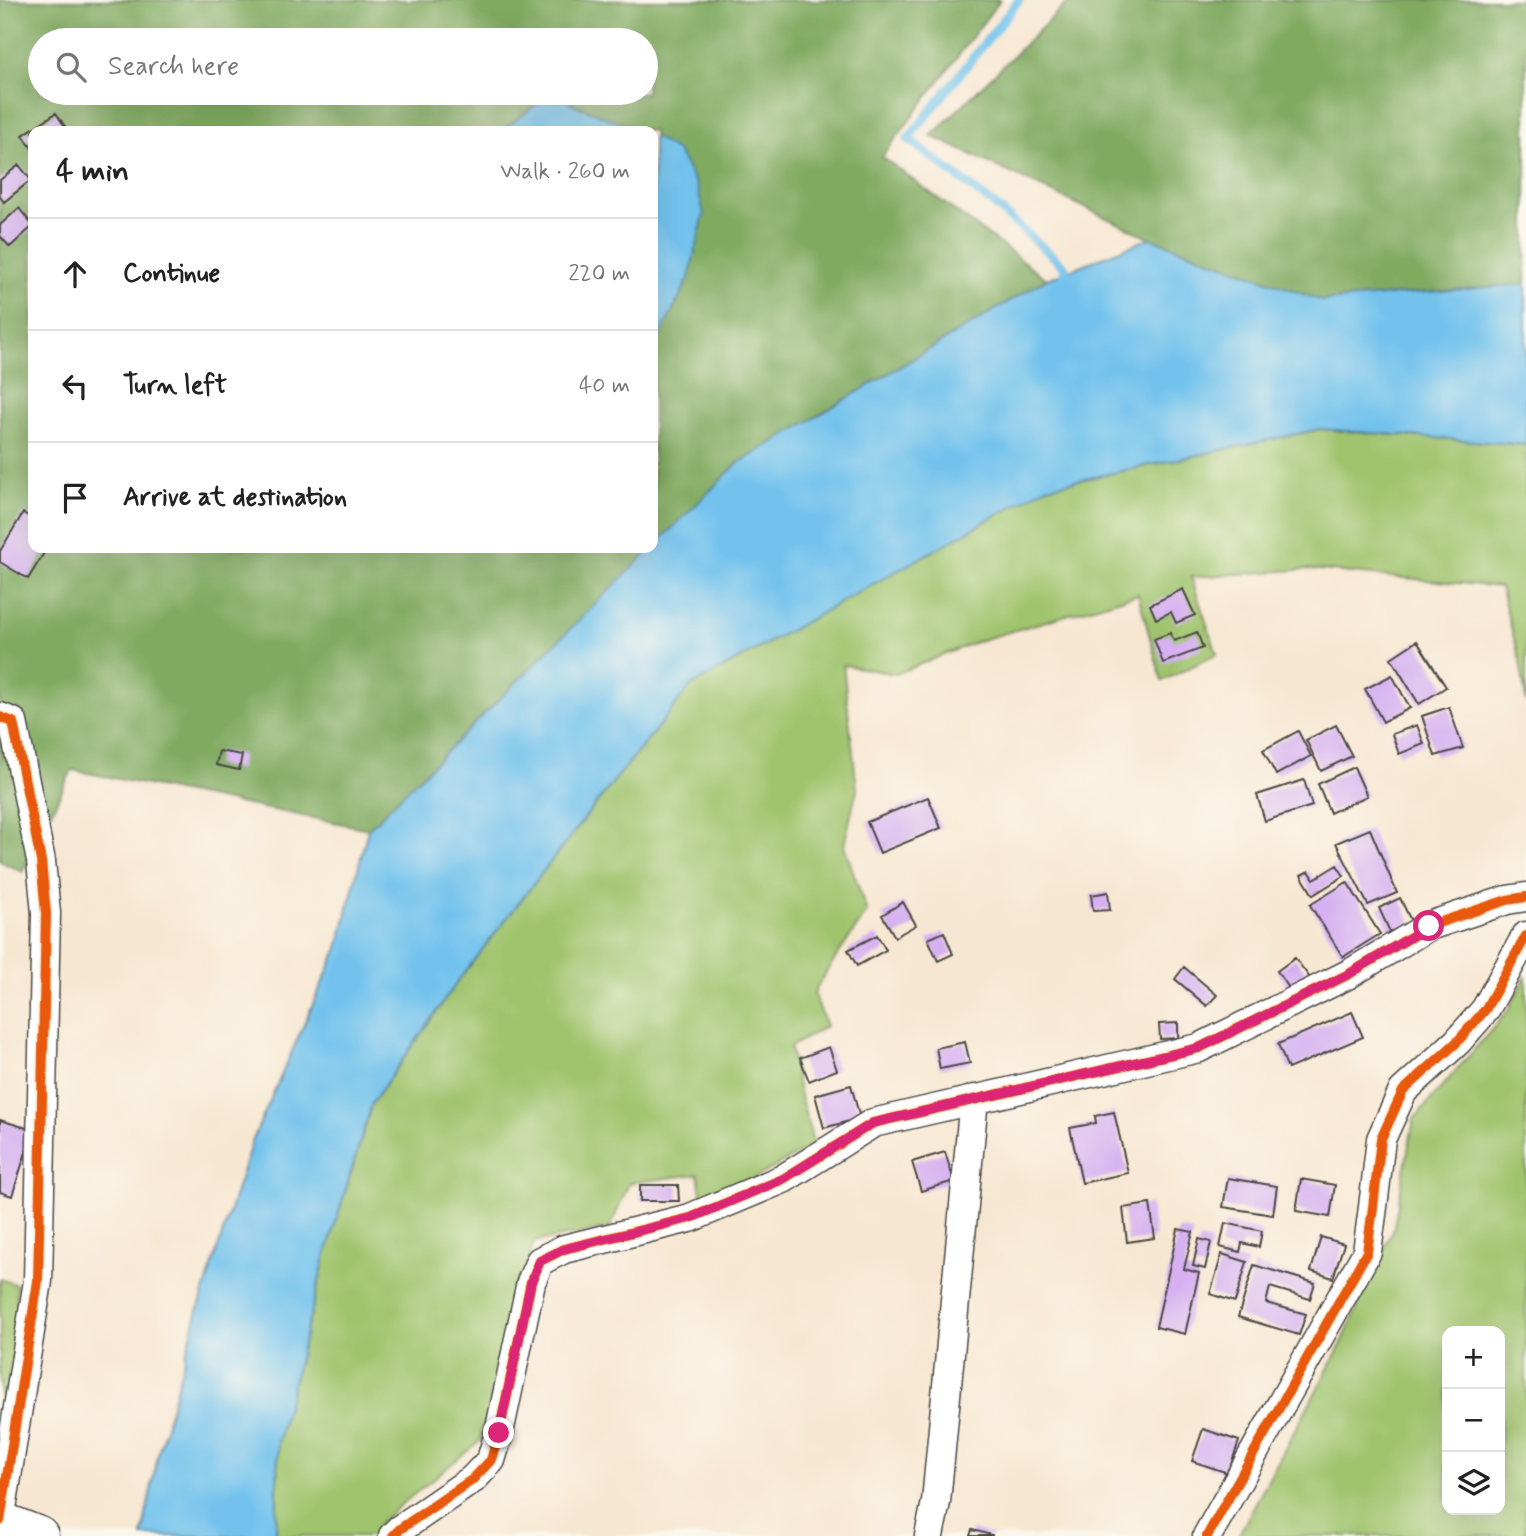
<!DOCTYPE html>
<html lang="en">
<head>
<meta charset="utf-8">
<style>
  body { margin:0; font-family:Mynerve,sans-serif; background:#f2f2f2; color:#222 }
  .controls { position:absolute; right:21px; bottom:21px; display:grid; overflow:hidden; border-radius:14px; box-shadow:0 7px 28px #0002 }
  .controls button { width:63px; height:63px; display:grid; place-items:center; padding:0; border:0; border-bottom:2px solid #e0e0e0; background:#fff; color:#222; font:35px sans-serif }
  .stop { position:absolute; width:21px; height:21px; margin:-16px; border:5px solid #db2777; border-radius:50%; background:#fff }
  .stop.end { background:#db2777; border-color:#fff; box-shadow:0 2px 7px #0008 }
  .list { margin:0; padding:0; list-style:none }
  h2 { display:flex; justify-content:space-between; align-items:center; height:91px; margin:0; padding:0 28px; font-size:30px }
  h2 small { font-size:23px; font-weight:400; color:#767676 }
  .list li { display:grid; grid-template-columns:46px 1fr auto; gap:21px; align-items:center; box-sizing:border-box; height:112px; padding:0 28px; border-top:2px solid #e0e0e0 }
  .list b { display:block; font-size:26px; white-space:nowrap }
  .list em { font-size:23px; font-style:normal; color:#767676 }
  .icon { flex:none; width:38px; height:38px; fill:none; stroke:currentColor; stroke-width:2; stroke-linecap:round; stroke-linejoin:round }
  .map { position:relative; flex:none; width:1526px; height:1536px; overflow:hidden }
  .search { position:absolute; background:#fff; box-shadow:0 7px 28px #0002; left:28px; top:28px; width:630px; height:77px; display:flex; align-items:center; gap:18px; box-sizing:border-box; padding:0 24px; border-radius:38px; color:#767676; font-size:26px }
  .panel { position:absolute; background:#fff; box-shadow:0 7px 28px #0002; left:28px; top:126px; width:630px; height:427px; border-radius:14px }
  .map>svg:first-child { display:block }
  .green { fill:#a0c46e; stroke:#66784c; stroke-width:2; fill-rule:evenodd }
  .forest { fill:#80aa61; stroke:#566a46; stroke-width:2; fill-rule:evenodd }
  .water { fill:#72c2ed; stroke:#4e768c; stroke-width:2 }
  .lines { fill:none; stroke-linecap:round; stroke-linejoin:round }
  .stream { stroke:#72c2ed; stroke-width:9 }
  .building { fill:#d6b0f1 }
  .minor-casing { stroke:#4a4744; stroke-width:31 }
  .highway-casing { stroke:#4a4744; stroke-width:41 }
  .minor { stroke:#fff; stroke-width:28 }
  .highway { stroke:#fff; stroke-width:38 }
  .cycleway-casing { stroke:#fbf7ec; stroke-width:15 }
  .cycleway { stroke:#e8590c; stroke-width:10 }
  .route { stroke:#db2777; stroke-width:9 }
</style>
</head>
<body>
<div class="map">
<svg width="1526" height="1536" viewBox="0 0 1526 1536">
  <rect width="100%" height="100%" fill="#fbf7ec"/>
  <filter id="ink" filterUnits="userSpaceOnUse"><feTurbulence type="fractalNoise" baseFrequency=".0143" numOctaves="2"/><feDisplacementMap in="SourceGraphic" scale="14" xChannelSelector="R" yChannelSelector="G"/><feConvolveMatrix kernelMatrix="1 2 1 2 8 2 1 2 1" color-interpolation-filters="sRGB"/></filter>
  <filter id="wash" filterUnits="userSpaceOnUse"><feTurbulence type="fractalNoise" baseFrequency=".00686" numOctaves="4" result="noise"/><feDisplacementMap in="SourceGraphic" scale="28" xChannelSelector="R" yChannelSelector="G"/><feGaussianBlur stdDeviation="1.57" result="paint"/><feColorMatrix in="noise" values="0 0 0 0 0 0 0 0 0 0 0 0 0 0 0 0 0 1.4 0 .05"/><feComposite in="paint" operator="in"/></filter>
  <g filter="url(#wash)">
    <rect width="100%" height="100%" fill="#f7e7d2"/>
    <path class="green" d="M1320,429l206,16v257l-6,-42 -20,-73 -191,-18 -118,8 26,77 -55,27 -24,-87 -160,47 -82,33 -53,-9 14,124 -13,56 23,67 -43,63 -10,18 12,33 -36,21 9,45 15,53 -111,62 -5,-33 -69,9 -19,45 -76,14 -20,67 -34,132 -99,80 -9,15h-96l2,-95 47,-183 47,-155 89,-126 137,-176 93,-115 356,-199z
      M1526,976v559l-2,1h-286l103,-191 53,-119 20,-107 94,-108zM1447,1331h53v179h-53z
      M0,1279l17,6c-2,49 -6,99 -17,146z"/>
    <path class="forest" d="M0,0h1000l-118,157 165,122 -310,185 -84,84v-205l7,-7 -5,-199 -2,-1v-5h-12l-72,-28v-3l-25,-1 -42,32h-469v417h620l-285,281 -296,-59 -50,102 -22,-11zM40,40h606v53h-606z
      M1070,0h456v284l-204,17 -172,-63 -219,-102z"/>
    <path class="water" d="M543,99l27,1v3l71,28h-139z
      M653,136l25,16 19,34 7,28 -15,64 -29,58 -7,7z
      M1150,238l172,63 204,-17v161l-206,-16 -273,58 -356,199 -93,115 -137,176 -89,126 -47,155 -47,183 -2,95h-134l16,-82 38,-137 56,-176 86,-193 30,-119 369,-365 310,-185z"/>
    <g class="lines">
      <path class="stream" d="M1019,0l-111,139 89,68 68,60 -1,17"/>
    </g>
    <g id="blocks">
      <path class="building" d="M56,113l12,18h-35v19l-10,-15z
        M19,165l12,15 -27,22 -4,-5v-17z
        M19,208l14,18 -23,21 -10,-11v-11z
        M23,513l10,6v29h14l-19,31 -28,-17v-11z
        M1183,589l12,26 -19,8 -5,-11 -15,7 -6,-14z
        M1197,632l6,16 -40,15 -9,-24 16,-6 4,8z
        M1417,641l29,46 -27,17 -28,-46z
        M1392,675l18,33 -27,14 -18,-33z
        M1449,707l14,41 -28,8 -13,-40z
        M1336,725l16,31 -31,15 -15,-31z
        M1417,725l7,19 -25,10 -7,-20z
        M1298,731l13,25 -35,19 -13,-25z
        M219,751l23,4 -3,15 -23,-5z
        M1354,767l13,29 -37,17 -12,-29z
        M1304,780l8,26 -47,15 -8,-26z
        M928,797l13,31 -61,25 -13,-31z
        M1370,829l27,64 -29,12 -32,-62z
        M1337,865l7,11 -31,19 -12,-20 8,-4 5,8z
        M1347,882l33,52 -37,23 -33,-52z
        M1108,892l2,18 -17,1 -2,-16z
        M1400,898l12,25 -22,9 -11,-24z
        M903,902l13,23 -21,12 -13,-22z
        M944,932l9,22 -15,7 -10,-22z
        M877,935l9,15 -29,16 -9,-16z
        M1295,958l15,20 -18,14 -15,-21z
        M1184,967l33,28 -10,11 -32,-27z
        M1352,1012l11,25 -75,32 -10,-25z
        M1178,1023v15l-18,1 -1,-15z
        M965,1042l5,21 -30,6 -4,-21z
        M829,1047l8,23 -28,11 -9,-23z
        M851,1085l9,33 -36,10 -9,-33z
        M1114,1112l14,61 -46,10 -12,-55 26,-5 -1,-7z
        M0,1120l33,10 -21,66 -12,-4z
        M945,1152l9,29 -33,10 -9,-29z
        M1228,1178l49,8 -4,29 -50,-8z
        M1301,1179l34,6 -5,32 -34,-6z
        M640,1185h38l1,16h-39z
        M1150,1204l5,34 -28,4 -4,-34z
        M1225,1223l37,8 -3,16 -17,-4 -2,9 -20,-5z
        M1178,1229l15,3 -9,37 15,4 -14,61 -29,-7z
        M1321,1237l23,7 -11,34 -22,-7z
        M1199,1239l12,3 -6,27 -12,-3z
        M1222,1254l25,8 -12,40 -25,-8z
        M1254,1265l61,18 -5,16 -40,-12 -4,16 40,11 -7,21 -61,-18z
        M1203,1429l36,12 -11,32 -36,-12z
        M972,1530l20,5v1h-22z"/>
    </g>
  </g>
  <g filter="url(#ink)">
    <use href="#blocks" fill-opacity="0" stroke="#4a4744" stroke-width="2"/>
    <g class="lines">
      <defs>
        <path id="minor" d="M0,717l13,5 28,139 5,52 -8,368 -38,240
          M393,1536l7,-7 73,-50 18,-19 8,-27 32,-151 9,-21 24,-12 126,-31 93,-39 90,-56 326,-75 150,-74 80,-48 78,-26 19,-3
          M929,1536l7,-34 38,-403
          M1207,1536l160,-284 6,-45 8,-68 22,-48 54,-49 28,-32 41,-74"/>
        <path id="highway" d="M0,1521l39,15"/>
      </defs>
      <use href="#minor" class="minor-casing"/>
      <use href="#highway" class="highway-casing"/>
      <use href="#minor" class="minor"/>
      <use href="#highway" class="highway"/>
      <defs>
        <path id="cycleway" d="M0,717l13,5 28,139 5,52 -8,368 -38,240
          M393,1536l7,-7 73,-50 18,-19 8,-27 32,-151 9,-21 24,-12 126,-31 93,-39 90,-56 326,-75 150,-74 80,-48 78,-26 19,-3
          M1207,1536l160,-284 6,-45 8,-68 22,-48 54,-49 28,-32 41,-74"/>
      </defs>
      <use href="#cycleway" class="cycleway-casing"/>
      <use href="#cycleway" class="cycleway"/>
    </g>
  </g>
  <g class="lines" filter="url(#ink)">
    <path class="route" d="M499,1433l32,-151 9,-21 24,-12 127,-31 92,-39 90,-56 326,-75 150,-74 80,-48"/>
  </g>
</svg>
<div class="controls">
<button>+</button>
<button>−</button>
<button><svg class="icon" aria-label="layers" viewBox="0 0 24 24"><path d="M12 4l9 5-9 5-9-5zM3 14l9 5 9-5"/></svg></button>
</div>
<div class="stop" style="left:1429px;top:926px"></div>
<div class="stop end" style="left:499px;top:1433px"></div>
<div class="search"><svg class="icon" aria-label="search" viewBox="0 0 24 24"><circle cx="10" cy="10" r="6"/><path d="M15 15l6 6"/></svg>Search here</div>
<section class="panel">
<h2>4 min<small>Walk · 260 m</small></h2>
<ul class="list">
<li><svg class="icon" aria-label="ahead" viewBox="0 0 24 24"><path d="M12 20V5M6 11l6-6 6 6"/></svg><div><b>Continue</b></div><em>220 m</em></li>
<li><svg class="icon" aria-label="left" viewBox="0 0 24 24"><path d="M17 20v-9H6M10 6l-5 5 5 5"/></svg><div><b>Turn left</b></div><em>40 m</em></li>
<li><svg class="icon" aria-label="arrive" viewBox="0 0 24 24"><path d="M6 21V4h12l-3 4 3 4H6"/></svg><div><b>Arrive at destination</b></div></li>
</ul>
</section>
</div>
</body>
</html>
